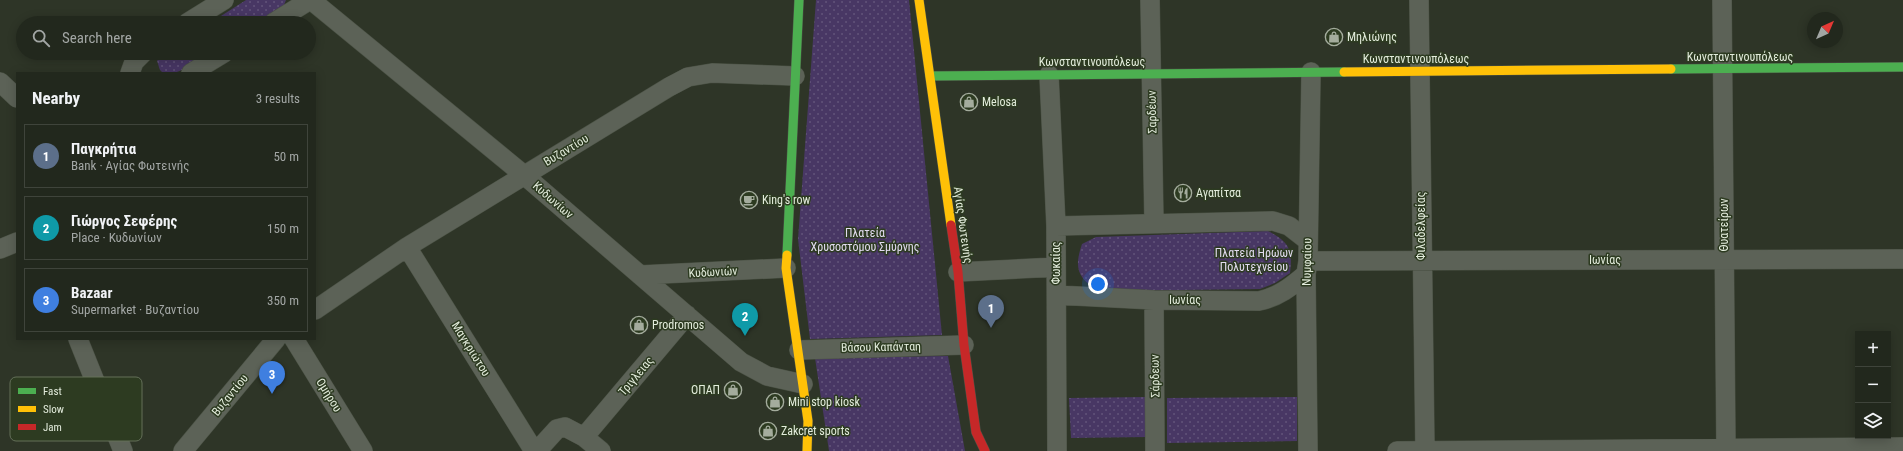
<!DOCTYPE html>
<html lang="en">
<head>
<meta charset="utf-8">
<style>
  body { margin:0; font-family:"Roboto Condensed",sans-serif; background:#2e342a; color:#f1f3f6 }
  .controls { position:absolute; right:12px; bottom:12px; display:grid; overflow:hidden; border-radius:0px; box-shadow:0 2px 10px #0003 }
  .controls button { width:36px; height:36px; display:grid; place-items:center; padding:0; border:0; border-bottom:1px solid #3f443b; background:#22281d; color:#f1f3f6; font:20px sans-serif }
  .compass { position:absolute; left:1807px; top:12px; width:36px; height:36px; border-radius:50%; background:#22281d; box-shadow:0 2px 10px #0003; rotate:44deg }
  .you { position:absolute; left:1098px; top:284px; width:14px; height:14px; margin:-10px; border:3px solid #fff; border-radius:50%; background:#1a73e8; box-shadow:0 0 0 6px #1a73e833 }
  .badge { display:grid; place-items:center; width:26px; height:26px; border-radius:50%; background:#ea580c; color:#fff; font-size:13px; font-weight:700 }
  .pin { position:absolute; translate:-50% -33px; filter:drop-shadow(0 1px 2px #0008) }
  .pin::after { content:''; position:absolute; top:21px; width:14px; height:12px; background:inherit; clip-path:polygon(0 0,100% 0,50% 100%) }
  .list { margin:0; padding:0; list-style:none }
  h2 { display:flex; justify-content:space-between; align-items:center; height:52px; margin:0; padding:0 16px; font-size:17px }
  h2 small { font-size:13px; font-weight:400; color:#a2a6a4 }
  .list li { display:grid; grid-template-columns:26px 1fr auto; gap:12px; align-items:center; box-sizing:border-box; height:64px; margin:0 8px 8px; padding:0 8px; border:1px solid #3f443b; border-radius:0px }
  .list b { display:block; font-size:15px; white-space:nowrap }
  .list p { margin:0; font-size:13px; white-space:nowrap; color:#a2a6a4 }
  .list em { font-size:13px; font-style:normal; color:#a2a6a4 }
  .icon { flex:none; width:22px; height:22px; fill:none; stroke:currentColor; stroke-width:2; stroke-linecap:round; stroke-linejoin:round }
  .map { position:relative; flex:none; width:1903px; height:451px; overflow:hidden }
  .search { position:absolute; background:#22281d; box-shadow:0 2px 10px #0003; left:16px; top:16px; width:300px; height:44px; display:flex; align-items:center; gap:10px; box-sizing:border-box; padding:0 14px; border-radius:22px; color:#a2a6a4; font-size:15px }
  .panel { position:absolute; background:#22281d; box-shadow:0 2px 10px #0003; left:16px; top:72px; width:300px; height:268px; border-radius:0px }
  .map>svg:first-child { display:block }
  .grass { fill:url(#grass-dots) }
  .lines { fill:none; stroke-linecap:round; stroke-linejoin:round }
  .street-casing { stroke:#4b5245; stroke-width:20 }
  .fast-casing { stroke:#4b5245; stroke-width:10 }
  .slow-casing { stroke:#4b5245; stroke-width:10 }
  .jam-casing { stroke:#4b5245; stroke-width:10 }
  .street { stroke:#5c6257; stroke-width:19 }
  .fast { stroke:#4caf50; stroke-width:9 }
  .slow { stroke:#ffc107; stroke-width:9 }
  .jam { stroke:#c62828; stroke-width:9 }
  .labels { text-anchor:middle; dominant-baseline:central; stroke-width:3; stroke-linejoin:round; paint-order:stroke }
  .poi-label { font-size:12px; fill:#e3ecdc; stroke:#2d3b21; text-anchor:start }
  .street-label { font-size:12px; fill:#e3ecdc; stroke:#2d3b21 }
  .park-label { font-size:12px; fill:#e3dcf1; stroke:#2d3b21 }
  .key { fill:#2d3b21; stroke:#647059; stroke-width:1 }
  .key-label { font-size:11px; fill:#e3ecdc }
</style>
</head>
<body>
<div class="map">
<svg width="1903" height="451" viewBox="0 0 1903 451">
  <defs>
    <pattern id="grass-dots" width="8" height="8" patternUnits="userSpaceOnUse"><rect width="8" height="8" fill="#483764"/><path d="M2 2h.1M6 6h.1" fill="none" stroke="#62547a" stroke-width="1.8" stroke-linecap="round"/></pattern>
  </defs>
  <rect width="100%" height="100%" fill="#2e3527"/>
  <path class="grass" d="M246,0h40l-2,5 -28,18h-46z
    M816,0h93l33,335 -132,4 -12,-100z
    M163,53h45c-9,6 -38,30 -48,17 -1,-2 -2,-7 -3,-9z
    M1268,231c21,11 25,18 22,42l-15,10 -15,6 -161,2c-22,-13 -25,-23 -17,-47l14,-7z
    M948,356l17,95h-136l-14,-93z
    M1148,397v40l-77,1 -2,-40z
    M1297,397v44l-130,2v-45z"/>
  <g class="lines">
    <defs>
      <path id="street" d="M311,0l213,175 217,187 26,14 36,8
        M1150,0l4,223
        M1419,0l6,451
        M1722,0l4,451
        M187,23l37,-23
        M273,23l37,-23
        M130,73l4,-11 9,-9
        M191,73l33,-20
        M1049,75l7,151 1,225
        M0,82l17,16
        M1056,226l217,-5 16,5 18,14
        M407,247l127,204
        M0,249l17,-7
        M1308,261l595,-2
        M958,272l98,-5
        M640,275l146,-7
        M1057,295l97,5 105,1c19,-4 32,-14 47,-27
        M1154,300l1,151
        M315,310l92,-63 262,-160 19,-10 24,-4 83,3
        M78,339l45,112
        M294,339l69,112
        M799,350l165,-5
        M584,437l103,-122
        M183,451l93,-112
        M537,451l20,-22 8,-2 19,10 17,14
        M1308,451l-2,-177 2,-13 3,-189
        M1397,451l506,-4"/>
      <path id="fast" d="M1671,69l232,-2
        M930,76l414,-4
        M787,255l12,-255"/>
      <path id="slow" d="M919,0l32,225
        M1344,72l327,-3
        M787,255l-1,13 22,153 -1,30"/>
      <path id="jam" d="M951,225l7,47 6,73 12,87 9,19"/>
    </defs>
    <use href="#street" class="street-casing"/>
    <use href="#fast" class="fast-casing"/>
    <use href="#slow" class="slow-casing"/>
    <use href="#jam" class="jam-casing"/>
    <use href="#street" class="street"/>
    <use href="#fast" class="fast"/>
    <use href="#slow" class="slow"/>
    <use href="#jam" class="jam"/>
  </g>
  <defs>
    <symbol id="shop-ring" viewBox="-11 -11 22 22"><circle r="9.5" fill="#2d3b21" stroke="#a4ac9d" stroke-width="1.5"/><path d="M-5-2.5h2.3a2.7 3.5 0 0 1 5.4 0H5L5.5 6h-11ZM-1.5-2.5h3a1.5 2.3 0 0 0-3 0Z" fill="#a4ac9d"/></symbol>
    <symbol id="restaurant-ring" viewBox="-11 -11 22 22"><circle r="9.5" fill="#2d3b21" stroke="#a4ac9d" stroke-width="1.5"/><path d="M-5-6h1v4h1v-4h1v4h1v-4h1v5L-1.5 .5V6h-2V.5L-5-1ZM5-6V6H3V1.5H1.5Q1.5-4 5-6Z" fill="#a4ac9d"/></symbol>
    <symbol id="cafe-ring" viewBox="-11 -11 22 22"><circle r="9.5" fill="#2d3b21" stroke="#a4ac9d" stroke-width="1.5"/><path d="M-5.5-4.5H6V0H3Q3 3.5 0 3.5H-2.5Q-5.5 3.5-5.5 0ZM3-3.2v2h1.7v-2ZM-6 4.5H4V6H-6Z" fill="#a4ac9d"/></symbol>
  </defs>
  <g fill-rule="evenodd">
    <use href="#shop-ring" x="1324" y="27" width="20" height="20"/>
    <use href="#shop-ring" x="959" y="92" width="20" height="20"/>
    <use href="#restaurant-ring" x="1173" y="183" width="20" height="20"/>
    <use href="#cafe-ring" x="739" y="190" width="20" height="20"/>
    <use href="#shop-ring" x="629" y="315" width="20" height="20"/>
    <use href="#shop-ring" x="723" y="380" width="20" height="20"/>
    <use href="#shop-ring" x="765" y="392" width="20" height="20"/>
    <use href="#shop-ring" x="758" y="421" width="20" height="20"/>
  </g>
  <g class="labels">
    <g class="poi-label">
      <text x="1347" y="37">Μηλιώνης</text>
      <text x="982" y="102">Melosa</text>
      <text x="1196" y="193">Αγαπίτσα</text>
      <text x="762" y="200">King's row</text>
      <text x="652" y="325">Prodromos</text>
      <text x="720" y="390" text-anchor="end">ΟΠΑΠ</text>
      <text x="788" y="402">Mini stop kiosk</text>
      <text x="781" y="431">Zakcret sports</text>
    </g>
    <g class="street-label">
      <text x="1740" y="57">Κωνσταντινουπόλεως</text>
      <text x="1416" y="59">Κωνσταντινουπόλεως</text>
      <text x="1092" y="62">Κωνσταντινουπόλεως</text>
      <text transform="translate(1152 112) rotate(-91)">Σαρδέων</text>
      <text transform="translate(566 150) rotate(-31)">Βυζαντίου</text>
      <text transform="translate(553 200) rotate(41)">Κυδωνίων</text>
      <text transform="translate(963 225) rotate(82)">Αγίας Φωτεινής</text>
      <text transform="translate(1724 225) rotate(-90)">Θυατείρων</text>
      <text transform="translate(1421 226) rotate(-90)">Φιλαδελφείας</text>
      <text x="1605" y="260">Ιωνίας</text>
      <text transform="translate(1307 262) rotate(-89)">Νυμφαίου</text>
      <text transform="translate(1056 263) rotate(-90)">Φωκαίας</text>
      <text transform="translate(713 272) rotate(-3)">Κυδωνιών</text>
      <text x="1185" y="300">Ιωνίας</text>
      <text transform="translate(881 347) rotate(-1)">Βάσου Καπάνταη</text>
      <text transform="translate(471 349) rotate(58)">Μαγκριώτου</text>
      <text transform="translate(636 376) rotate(-50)">Τριγλειας</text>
      <text transform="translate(1155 376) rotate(-91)">Σάρδεων</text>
      <text transform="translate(230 395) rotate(-51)">Βυζαντίου</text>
      <text transform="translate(329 395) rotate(58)">Ομήρου</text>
    </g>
    <g class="park-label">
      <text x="865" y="233">Πλατεία<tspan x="865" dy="14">Χρυσοστόμου Σμύρνης</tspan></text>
      <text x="1254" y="253">Πλατεία Ηρώων<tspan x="1254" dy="14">Πολυτεχνείου</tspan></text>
    </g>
  </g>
  <rect x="10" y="377" width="132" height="64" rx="6" class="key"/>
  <rect x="18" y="388" width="18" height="6" fill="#4caf50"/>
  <rect x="18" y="406" width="18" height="6" fill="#ffc107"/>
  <rect x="18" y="424" width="18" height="6" fill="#c62828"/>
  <g class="key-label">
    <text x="43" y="395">Fast</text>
    <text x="43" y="413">Slow</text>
    <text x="43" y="431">Jam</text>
  </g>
</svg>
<div class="controls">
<button>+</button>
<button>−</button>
<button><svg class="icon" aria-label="layers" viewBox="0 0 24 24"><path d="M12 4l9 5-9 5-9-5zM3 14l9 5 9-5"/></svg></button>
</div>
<svg class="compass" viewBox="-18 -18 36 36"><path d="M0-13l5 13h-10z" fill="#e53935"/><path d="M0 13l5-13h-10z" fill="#a2a6a4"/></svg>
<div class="you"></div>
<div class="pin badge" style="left:991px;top:328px;background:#5c6f8a">1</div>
<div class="pin badge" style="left:745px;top:336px;background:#0f9aa8">2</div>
<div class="pin badge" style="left:272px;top:394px;background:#3f7fe0">3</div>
<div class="search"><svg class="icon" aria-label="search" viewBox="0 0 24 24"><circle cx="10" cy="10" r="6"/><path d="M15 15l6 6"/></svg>Search here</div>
<section class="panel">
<h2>Nearby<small>3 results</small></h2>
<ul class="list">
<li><span class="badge" style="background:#5c6f8a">1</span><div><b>Παγκρήτια</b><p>Bank · Αγίας Φωτεινής</p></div><em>50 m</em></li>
<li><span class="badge" style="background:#0f9aa8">2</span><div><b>Γιώργος Σεφέρης</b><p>Place · Κυδωνίων</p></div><em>150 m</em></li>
<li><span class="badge" style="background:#3f7fe0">3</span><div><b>Bazaar</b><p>Supermarket · Βυζαντίου</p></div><em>350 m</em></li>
</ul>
</section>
</div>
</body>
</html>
